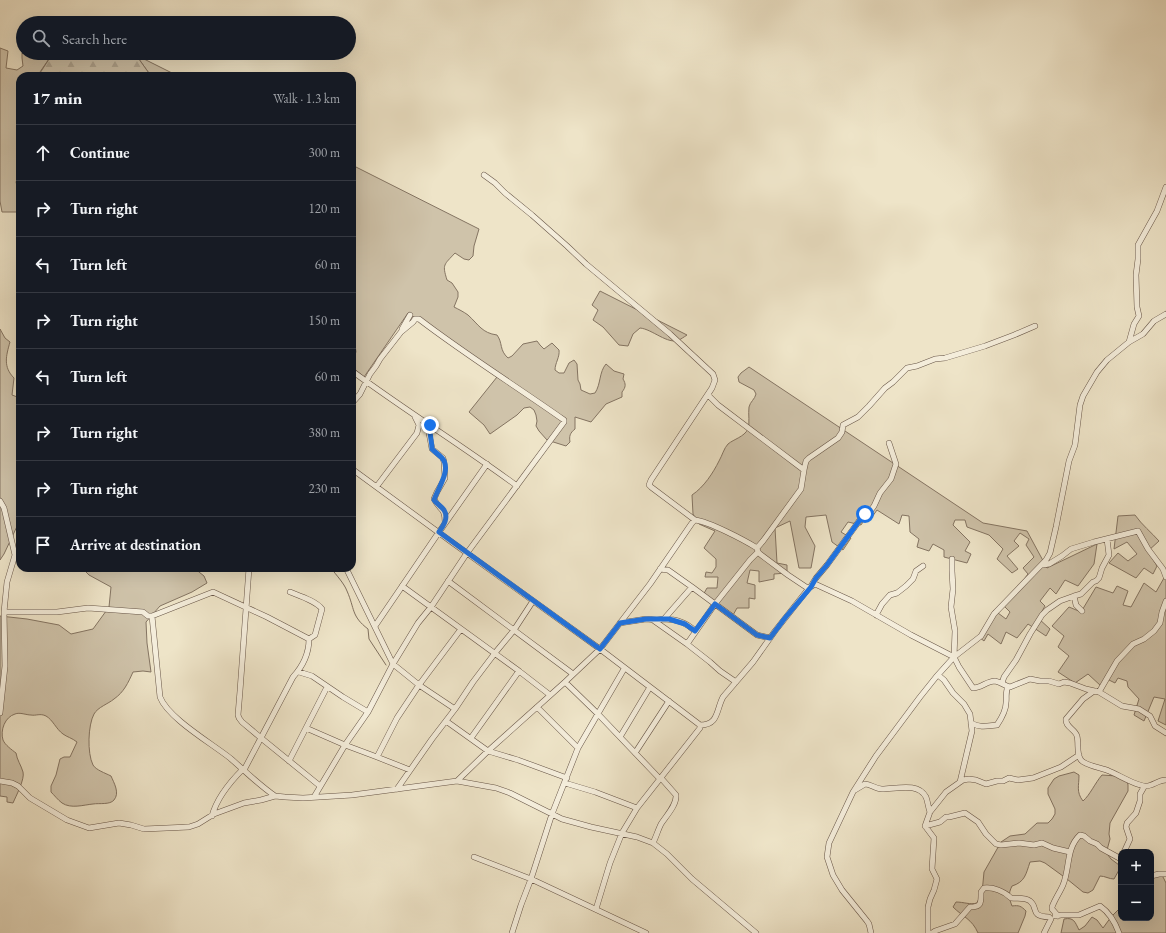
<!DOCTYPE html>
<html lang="en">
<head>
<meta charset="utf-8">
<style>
  body { margin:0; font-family:"EB Garamond",serif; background:#242831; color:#f1f3f6 }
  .controls { position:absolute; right:12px; bottom:12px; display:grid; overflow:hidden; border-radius:8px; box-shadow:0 4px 16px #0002 }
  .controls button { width:36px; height:36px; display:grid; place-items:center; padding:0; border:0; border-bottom:1px solid #363941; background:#171b24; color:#f1f3f6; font:20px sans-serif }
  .stop { position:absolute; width:12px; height:12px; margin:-9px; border:3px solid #1a73e8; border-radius:50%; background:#fff }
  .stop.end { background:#1a73e8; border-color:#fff; box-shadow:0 1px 4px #0008 }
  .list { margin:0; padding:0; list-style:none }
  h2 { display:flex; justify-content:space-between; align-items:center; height:52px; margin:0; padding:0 16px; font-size:17px }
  h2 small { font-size:13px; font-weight:400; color:#9ea1a6 }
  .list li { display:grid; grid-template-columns:26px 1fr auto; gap:12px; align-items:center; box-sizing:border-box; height:56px; padding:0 16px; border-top:1px solid #363941 }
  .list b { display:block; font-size:15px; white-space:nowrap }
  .list em { font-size:13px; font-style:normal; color:#9ea1a6 }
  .icon { flex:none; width:22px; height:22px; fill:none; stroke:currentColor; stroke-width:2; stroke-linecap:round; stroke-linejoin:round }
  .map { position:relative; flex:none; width:1166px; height:933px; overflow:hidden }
  .search { position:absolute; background:#171b24; box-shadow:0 4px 16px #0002; left:16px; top:16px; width:340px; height:44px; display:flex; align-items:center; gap:10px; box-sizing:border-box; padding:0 14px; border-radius:22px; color:#9ea1a6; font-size:15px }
  .panel { position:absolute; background:#171b24; box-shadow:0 4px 16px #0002; left:16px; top:72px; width:340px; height:500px; border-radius:12px }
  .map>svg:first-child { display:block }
  .green { fill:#cfc3aa; stroke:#847462 }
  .forest { fill:url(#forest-firs); stroke:#847462 }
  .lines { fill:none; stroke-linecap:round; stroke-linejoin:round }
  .stream { stroke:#80705f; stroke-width:1 }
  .minor-casing { stroke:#665446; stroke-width:6 }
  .minor { stroke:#f4eddb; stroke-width:5 }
  .route { stroke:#1a73e8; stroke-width:5 }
</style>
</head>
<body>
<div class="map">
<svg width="1166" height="933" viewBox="0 0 1166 933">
  <defs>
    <pattern id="forest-firs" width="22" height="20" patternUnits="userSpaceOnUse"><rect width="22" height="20" fill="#cfc3aa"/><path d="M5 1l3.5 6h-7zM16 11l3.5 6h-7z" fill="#b2a792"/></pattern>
  </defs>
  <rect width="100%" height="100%" fill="#eee4c8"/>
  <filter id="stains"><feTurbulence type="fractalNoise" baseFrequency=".005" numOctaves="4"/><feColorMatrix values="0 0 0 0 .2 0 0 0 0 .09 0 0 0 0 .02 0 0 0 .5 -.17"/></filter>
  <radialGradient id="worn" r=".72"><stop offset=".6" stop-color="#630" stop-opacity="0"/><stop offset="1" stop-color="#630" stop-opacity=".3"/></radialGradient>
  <path class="green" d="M0,48l8,3 -2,17 11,2 6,-4 -1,-8v-5l10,2 1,-2h20l-13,19 1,4h-21v98l-4,8 4,14v16h-18l-2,-11z
    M136,55l42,21h-27z
    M352,165l127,64 -5,17 -1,10 -4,4 -5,-1 -9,-6c-11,12 -13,11 -8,27l5,3 6,9v5l-4,10c4,2 10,5 14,8 11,10 14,18 29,20 6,8 2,15 11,23l4,-2 11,-12 14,-3 3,4 4,4 8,-6 7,7c1,7 -4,13 -4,20l4,3h5l5,-10 5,-3 3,4 1,16 2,4 1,6 9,4 5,-1c6,-9 4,-21 11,-29l8,7 10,3 -1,5c3,5 3,8 -1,13v5l-16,7 -15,18 -16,-5v12c-5,4 -6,7 -5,13l-4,4 -19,-6 -8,-9 -3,-5 1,-5 -1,-6 -2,-5 -4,-3 -6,1 -7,7 -27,19 -6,-9 -15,-13 28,-35 -89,-64 -44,64 -12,-10v-7l4,-8 -2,-14 -2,-1z
    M600,291l87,44c-3,2 -6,4 -8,5 -11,5 -27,-11 -39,-12l-7,6 -5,12 -9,-1 -16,-18 -10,-7 5,-10 -6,-5z
    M0,329l5,9 5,4c-4,14 -7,25 4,36l-2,17 8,3v122l-16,34 -4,6z
    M749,367l234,156 44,8 20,37 50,-24 -3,20 -16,22 -13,-6 -9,14 -6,-6 -10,13 5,5 -7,12 12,11 -4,7 -18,-12 -11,14 -11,-6 -5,12 -13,-10 -4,7 -5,-4 15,-27 12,9 4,-7 -6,-6 24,-32 -5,-6 11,-11 -8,-12 3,-6 -9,-6 -6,8 5,5 -12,10 11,13 -6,4 -15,-14 6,-10 -14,-14 -22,-8 -2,-7h-10l-2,5 17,17 -5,9 6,3 -4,9 -23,-6v-7l-11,-6 -4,7 -12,-4 2,-8 -9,-7 -1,-16 -7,-1 -3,9 -22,-14 -7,10 -5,-1 -4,6 -13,-3 -7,10 10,6 -8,12 -11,-8 -6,-27 -20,2 -1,10 10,19 -4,22h-12l-9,-47 -15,7 2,35 10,2v8l-13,1v5l-15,3v-11l-9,-1 -3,13 8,2v14l-6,-1v10h-12l-5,9 -30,-20 5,-9h10l1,-11h-13l1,-5 6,1 4,-6v-8l-12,-11 11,-17 -16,-7 -6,-10 -1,-19c12,-8 21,-22 27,-34 3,-5 5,-13 9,-17 6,-5 16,-7 20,-15 2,-6 0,-15 1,-22 1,-5 6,-8 7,-13l-2,-4 -15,-8 -1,-5 3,-4z
    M1135,515c7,10 16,17 24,26l-11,10 9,15 -4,8 -9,-6 -8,10 -27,-15 9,-10 10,8 9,-7 -10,-12 -13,7 4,-33z
    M82,568h112l10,8 3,7 -15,9 -32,14 -14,16 1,21 4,29 -8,-1 -10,1c-5,11 -9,20 -19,27 -6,5 -16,8 -20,15 -6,11 -7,39 -1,51 3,5 12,8 18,11 3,7 9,17 3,24 -4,5 -15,3 -21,4 -10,1 -22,5 -31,-1 -4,-3 -8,-8 -11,-11v-6l5,-11 4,-16 4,-2h6l7,-15c-5,-4 -10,-5 -14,-8 -7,-5 -10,-14 -17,-18 -6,-3 -10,0 -15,-1 -5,0 -11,-3 -16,-1 -10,3 -15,16 -12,26 2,5 9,10 13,13 1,7 5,12 7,19 2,7 -7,24 -10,31l-6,-1v-5l-7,-1v-180l27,3 32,6 12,9 22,-5 16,-22 2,-20 -22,-12z
    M1164,578l2,1v146l-8,-4 7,-22 -11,-2 -10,24 -10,-6 5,-16 -11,-12 -1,-6 -9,-3 -3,5 -10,-5 -4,8 -13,-12 -13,9 -17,-11 11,-16 -11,-9 6,-11 -12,-10 17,-19 12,5 15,-25 17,6 4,-7 11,5 -5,14 8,2 13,-24 12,9z
    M1074,772l5,3c0,11 -3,17 4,26 7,-6 12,-18 19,-26l15,1 10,4 1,5v6l-18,32 -1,11 1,5 -3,11 1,5 3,4 8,6v5l-5,9c-5,0 -9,-3 -14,-3l-7,14 -5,3 -5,-1 -16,-13 -22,-16 -5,-2 -10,1c-4,12 -5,20 -18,24 -4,8 -3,12 0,20 7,-1 9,0 14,5l-1,5 -7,17h-40c-6,-14 -15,-16 -25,-26l3,-5c8,0 14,3 21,1l5,-10 2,-21 17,-30 9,-6 15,-2 12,-11h11l4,-4 3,-5v-5l-7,-15v-6l6,-9 5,-3z
    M1159,874l4,3 3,6v50h-105l3,-14c10,-2 11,3 15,11l6,-4 7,-9 5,3 6,8 8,-11 10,-10v11h30v-40z"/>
  <path class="forest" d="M53,53h80l3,2 15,21h-110l-1,-3z"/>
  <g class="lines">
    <path class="stream" d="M331,568c5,7 13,15 16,23 8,18 4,25 21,38l1,10 17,26"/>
    <defs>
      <path id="minor" d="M484,175l11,8 10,10 27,22 35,31 19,18 84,70 43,40 2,6 -3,8 -61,92 -2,5 2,2 44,33c15,2 49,20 62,28l1,4 2,2 28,21 18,12 3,1 6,-4 37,17 59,34 43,22
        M402,329l8,-14
        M1129,342l5,-18 5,-8 -2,-9 -1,-32 2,-16v-14l19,-34 9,-24
        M352,371c54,40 111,75 165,115
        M708,395l10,10 86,65
        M430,425l-1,8 3,16 11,9 1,4 1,16 -8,14 -3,7c6,12 11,8 11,23
        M352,469l101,74 147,106 100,76c19,0 16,-15 23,-28l30,-35 22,-31 34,-43
        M377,486l40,-53 2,-8 -4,-8
        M0,501l4,7 11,47 -8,27 -3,30 1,54 -5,47
        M757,548l6,-7 38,-52 3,-19 2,-9 3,-3 29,-20 4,-6 1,-7 15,-8 11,-11 16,-18 8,-6 14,-14 10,-2 18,-7 10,-1 40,-12 29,-11 21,-9
        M758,552l-8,8 -35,44 42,31 13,3
        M952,559v12l1,18 -2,18 4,24 -1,26 5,10 14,21c8,0 14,-7 22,-7 6,1 10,5 15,6l20,-8 10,2h9l10,3 5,-2 6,1 16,6 13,3 23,14 17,3 11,7 5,10 11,7
        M1043,565l6,-1 13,-8 9,-7 23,-7 44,-11 10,18 15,20 3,8
        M249,568l-9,123 -2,24 1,3 3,4 19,16 59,48
        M346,568l47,96 26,21 36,24
        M448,581l125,93
        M402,586l117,85 31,24
        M811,586l5,-8 11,-13 35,-48 9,-7 3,-4 6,-13 11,-14 5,-15 -7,-21
        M692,587l23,17 -28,40 23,18 10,9 16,11
        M290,592c10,4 26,9 32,17l-7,26 -6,4
        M1074,596l2,9 6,6
        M4,612h53l31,-4 55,4 5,4h4l61,-24 54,25 42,22c0,14 -6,27 -16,38l-49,93
        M876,615l6,-11 8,-9 7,-2 9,-7 7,-7 3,-8 7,-5
        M152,616l8,81c8,21 51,46 70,61 15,13 29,27 45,38l10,1 18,1 49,-3 105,-14 39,7 14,5 52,26 29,8 46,10 16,6 14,11 25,25 64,54
        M664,619c11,0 23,4 31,12
        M653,620l34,24
        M620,623l26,-4 11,1 7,-1 28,-32 -24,-17 -8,-1
        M375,626l64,-94 48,-68
        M299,672l13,4 31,21 25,15
        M938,675l6,5 9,13 11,11 6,10 2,17 -12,51
        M565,682l33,32 62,65
        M1002,683l2,-6 12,-17 14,-26 12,-19 5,-5 13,-9 14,-5 7,-2 12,-12 3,-1 3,-3 3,-10 7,-13 -2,-16
        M1094,691l-11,8 -17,20c-1,8 9,10 11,17 2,8 -1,18 4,24 3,5 21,8 28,11 8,3 29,16 37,15 7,0 12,-6 20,-6
        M1099,692l18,-31 16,-17 11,-5 10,-8 6,-8 2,-11 4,-11
        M537,707l41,41
        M446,721l42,30 30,9 49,18
        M971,723c9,5 16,3 26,2 4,-6 9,-14 9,-22 1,-5 -1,-11 2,-16
        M306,728l39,17 32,12 33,13
        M620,737l30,-50
        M471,738l48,-67
        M635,753l34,-52
        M377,757l20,-39 22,-33 42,-56
        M289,761l38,-74
        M0,781l12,2 6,3 12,12 37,22 22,8 30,-5 12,2 13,4 45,-2 9,-3 16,-10 30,-11 17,-3 14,-4
        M457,781l31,-30 77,-69 35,-33 50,-65 42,-61 3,-3
        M565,783l30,9 42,16
        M397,789l35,-50 23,-30 18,-27 22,-29 19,-23 19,-29
        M855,790l10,-6c6,0 10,5 17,5 14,0 36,-7 44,8 2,5 2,10 4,15
        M314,797l31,-52 23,-33 25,-48 25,-41 13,-16 36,-54 97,-131v-2c-48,-34 -98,-65 -145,-101h-4l-2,3 -12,10 -21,27 -4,7 -6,8 -10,20 -8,9
        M212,816c5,-19 18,-34 31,-47
        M925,826l15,-4 6,-5h3l16,-4 13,9 8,12 10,10 5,1 18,-2 15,2 8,-2 11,5 17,4
        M653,843c3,-6 5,-13 8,-19 5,-8 16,-19 15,-29l-15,-17
        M1124,852l6,-13 -4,-12 1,-4 9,-10 4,-12v-7l4,-7
        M474,857l57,22 115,54
        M1151,876l8,-2h7
        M596,909l14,-46 12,-30 15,-25 63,-80v-3
        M1055,916l6,-1h18l21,-9c10,7 15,16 19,27
        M1058,916l-6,-7v-2c3,-8 8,-15 11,-22 7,-17 3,-37 17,-50l4,1 6,5 7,3 4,4 20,11
        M512,933l9,-28 10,-26 21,-65 26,-66 46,-79
        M871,933l-2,-9 -2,-3 -25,-31 -9,-15 -6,-18 2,-14 24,-51 23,-36 44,-59 16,-20 18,-20 27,-21 13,-22 52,-54 4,-7 6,-26 13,-66 6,-16 5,-40 3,-9 14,-24 10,-12 22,-18 14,-8 11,-13 12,-7
        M928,933v-26l2,-8 4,-9 3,-11 -5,-10 2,-31 -9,-12 5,-14 16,-20 17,-12 6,-1 7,1 10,4 11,-3h6l6,-3 9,2 15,-2 28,-11 18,-12
        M932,933l3,-2 20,-7 15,-17c12,0 11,-5 11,-15l3,-4c9,-1 20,3 27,10 7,1 13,-1 19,3 9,7 -1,15 19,16l2,2 -7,14"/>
    </defs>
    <use href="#minor" class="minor-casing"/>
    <use href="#minor" class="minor"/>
  </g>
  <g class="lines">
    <path class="route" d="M430,425c-1,9 2,16 2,24 3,3 7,6 10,9 10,11 -4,30 -8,42 3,4 7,6 10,10 5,8 -1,16 -5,22l161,117 20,-26 26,-4h23l16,5 10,7 20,-27 42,31 13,3 15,-20 26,-31 5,-9 11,-13 35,-48 3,-3"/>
  </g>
  <rect width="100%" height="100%" filter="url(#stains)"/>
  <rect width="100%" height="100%" fill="url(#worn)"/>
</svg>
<div class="controls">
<button>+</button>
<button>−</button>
</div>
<div class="stop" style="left:865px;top:514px"></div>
<div class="stop end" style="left:430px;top:425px"></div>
<div class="search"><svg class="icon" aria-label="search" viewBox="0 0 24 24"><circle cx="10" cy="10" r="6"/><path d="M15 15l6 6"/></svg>Search here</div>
<section class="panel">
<h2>17 min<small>Walk · 1.3 km</small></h2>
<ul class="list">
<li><svg class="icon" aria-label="ahead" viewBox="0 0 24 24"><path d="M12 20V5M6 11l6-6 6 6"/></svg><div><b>Continue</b></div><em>300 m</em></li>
<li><svg class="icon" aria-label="right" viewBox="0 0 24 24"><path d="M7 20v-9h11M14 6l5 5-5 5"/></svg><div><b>Turn right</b></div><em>120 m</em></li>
<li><svg class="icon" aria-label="left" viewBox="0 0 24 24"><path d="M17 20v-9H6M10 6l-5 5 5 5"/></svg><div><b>Turn left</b></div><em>60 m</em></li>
<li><svg class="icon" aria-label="right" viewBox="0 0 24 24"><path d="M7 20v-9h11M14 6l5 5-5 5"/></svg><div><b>Turn right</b></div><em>150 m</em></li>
<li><svg class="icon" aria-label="left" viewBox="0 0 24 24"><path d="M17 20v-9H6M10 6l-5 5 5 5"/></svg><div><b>Turn left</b></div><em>60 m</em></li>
<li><svg class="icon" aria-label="right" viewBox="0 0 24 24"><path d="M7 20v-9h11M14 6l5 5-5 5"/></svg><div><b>Turn right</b></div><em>380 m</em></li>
<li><svg class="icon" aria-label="right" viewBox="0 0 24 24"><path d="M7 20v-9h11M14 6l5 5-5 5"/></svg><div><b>Turn right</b></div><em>230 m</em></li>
<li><svg class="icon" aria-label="arrive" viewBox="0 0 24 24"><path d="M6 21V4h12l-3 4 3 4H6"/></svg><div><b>Arrive at destination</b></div></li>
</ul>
</section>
</div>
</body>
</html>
